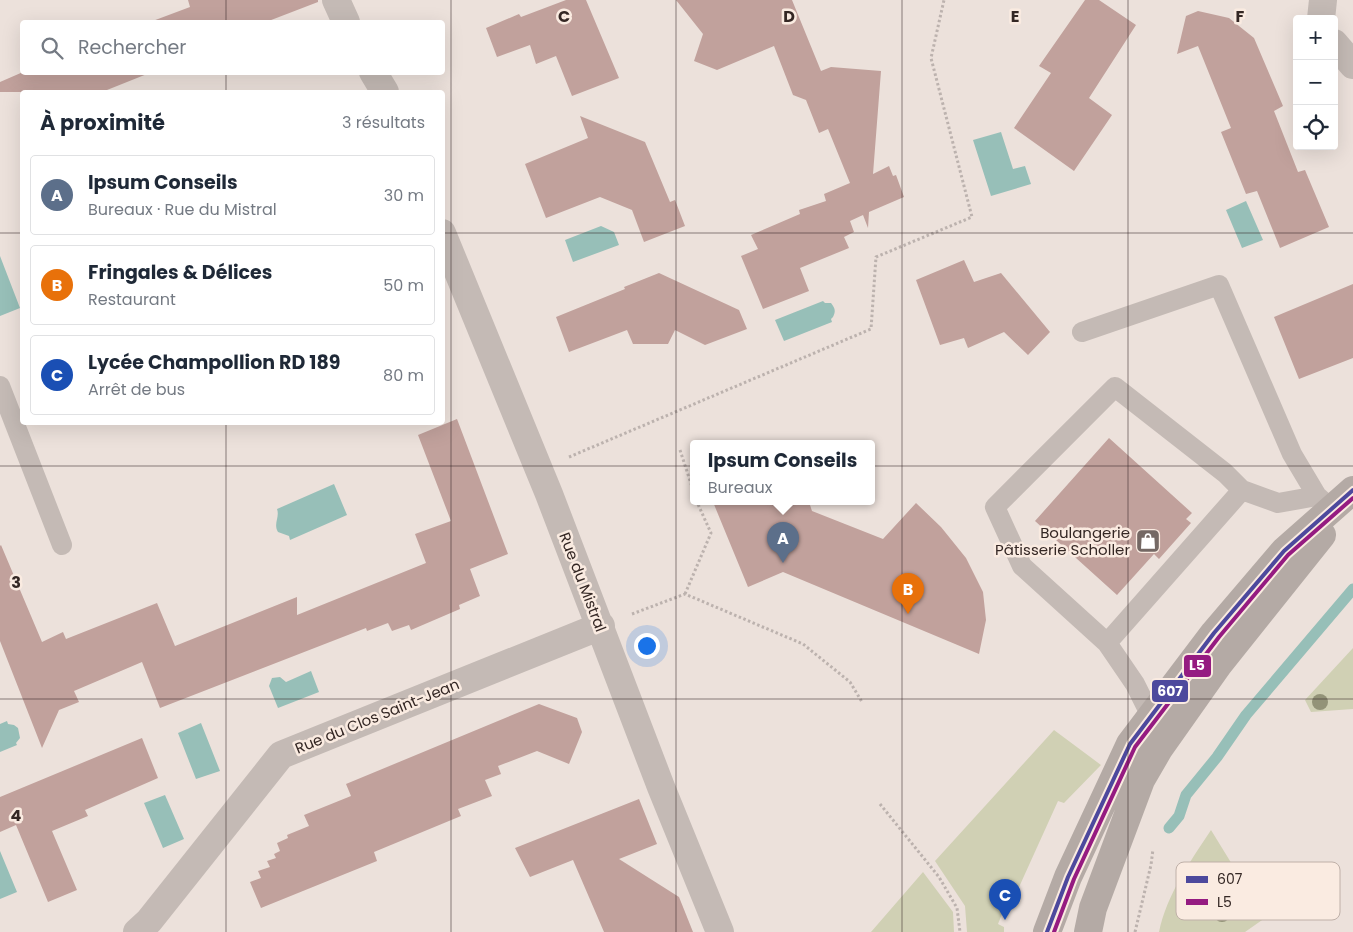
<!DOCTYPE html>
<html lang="fr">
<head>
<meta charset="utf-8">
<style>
  body { margin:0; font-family:Poppins,sans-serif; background:#f6f6f7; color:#1f2937 }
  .controls { position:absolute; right:15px; top:15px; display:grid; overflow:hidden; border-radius:5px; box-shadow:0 5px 20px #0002 }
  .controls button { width:45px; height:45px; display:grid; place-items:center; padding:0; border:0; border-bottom:1px solid #e0e1e3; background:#fff; color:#1f2937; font:25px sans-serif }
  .you { position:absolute; left:646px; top:645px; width:18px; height:18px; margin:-12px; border:4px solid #fff; border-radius:50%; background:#1a73e8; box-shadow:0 0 0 8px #1a73e833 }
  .badge { display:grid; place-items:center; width:32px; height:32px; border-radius:50%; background:#746864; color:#fff; font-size:16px; font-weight:700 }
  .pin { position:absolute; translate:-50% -41px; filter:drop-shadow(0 1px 2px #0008) }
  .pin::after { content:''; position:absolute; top:26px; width:18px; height:15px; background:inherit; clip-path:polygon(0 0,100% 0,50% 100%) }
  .popup { position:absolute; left:690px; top:440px; width:185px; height:65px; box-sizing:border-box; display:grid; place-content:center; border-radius:5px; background:#fff; filter:drop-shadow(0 1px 4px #0005); font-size:16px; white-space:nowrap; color:#747a83 }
  .popup b { font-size:19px; color:#1f2937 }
  .popup::after { content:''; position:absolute; left:50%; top:100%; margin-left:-10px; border:10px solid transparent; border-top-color:#fff }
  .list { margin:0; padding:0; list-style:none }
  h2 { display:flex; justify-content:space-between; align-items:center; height:65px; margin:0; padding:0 20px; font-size:21px }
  h2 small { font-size:16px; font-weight:400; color:#747a83 }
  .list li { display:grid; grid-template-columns:32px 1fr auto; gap:15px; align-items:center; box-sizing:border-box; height:80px; margin:0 10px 10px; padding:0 10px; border:1px solid #e0e1e3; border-radius:5px }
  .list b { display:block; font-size:19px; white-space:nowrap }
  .list p { margin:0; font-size:16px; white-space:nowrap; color:#747a83 }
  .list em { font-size:16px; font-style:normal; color:#747a83 }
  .icon { flex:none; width:28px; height:28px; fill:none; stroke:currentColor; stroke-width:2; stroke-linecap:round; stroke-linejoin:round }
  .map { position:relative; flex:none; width:1353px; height:932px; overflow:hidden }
  .search { position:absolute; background:#fff; box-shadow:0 5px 20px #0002; left:20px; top:20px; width:425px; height:55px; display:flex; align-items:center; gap:12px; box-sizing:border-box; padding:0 18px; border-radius:5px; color:#747a83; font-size:19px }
  .panel { position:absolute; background:#fff; box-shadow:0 5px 20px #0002; left:20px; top:90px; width:425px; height:335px; border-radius:5px }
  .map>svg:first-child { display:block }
  .green { fill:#d0d0b4 }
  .water { fill:#97bfb8 }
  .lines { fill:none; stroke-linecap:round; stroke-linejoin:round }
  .stream { stroke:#97bfb8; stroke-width:11 }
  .building { fill:#c1a19c }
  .path { stroke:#bcb2ae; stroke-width:3; stroke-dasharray:2.5 2.5; stroke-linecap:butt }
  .service { stroke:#c4bab5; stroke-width:20 }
  .minor { stroke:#c4bab5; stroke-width:28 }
  .secondary { stroke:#b4aaa5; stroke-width:28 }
  .bus-1-casing { stroke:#faebe1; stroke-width:8 }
  .bus-2-casing { stroke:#faebe1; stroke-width:8 }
  .bus-1 { stroke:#4d499d; stroke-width:4 }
  .bus-2 { stroke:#951b81; stroke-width:4 }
  .tree { fill:#939378 }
  .grid { fill:none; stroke:#342724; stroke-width:1; stroke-opacity:0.55 }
  .labels { text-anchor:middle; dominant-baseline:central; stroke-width:5; stroke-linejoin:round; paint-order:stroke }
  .poi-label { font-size:15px; fill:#342724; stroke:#faebe1; text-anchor:end }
  .street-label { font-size:15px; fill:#342724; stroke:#faebe1 }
  .key { fill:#faebe1; stroke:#bfb0a8; stroke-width:1 }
  .key-label { font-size:14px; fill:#342724 }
  .grid-label { font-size:16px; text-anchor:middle; font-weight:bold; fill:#342724; stroke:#faebe1; stroke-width:5; stroke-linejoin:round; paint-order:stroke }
  .line-badge { stroke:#faebe1; stroke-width:2 }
  .badge-label { font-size:14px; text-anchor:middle; font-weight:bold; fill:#fff }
</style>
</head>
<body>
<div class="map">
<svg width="1353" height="932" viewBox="0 0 1353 932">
  <rect width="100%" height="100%" fill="#ece1db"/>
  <path class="green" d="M1353,648v61l-42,3 -6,-12z
    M1054,730l47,35 -37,38 -6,-2 -43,95 -7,3 -10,25 6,3v5h-37l-2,-26 -30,-45z
    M1211,830l54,88 -20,14h-86c8,-38 31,-70 52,-102z
    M923,872l30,40 1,20h-83z"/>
  <path class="water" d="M1001,132l12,37 12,-3 6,18 -40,12 -18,-56z
    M1246,201l17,39 -21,8 -16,-38z
    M601,226l13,6 5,13 -46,17 -8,-22z
    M0,256l20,52 -20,8z
    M823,301l2,2h6c4,5 5,8 2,14l-2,2 1,3 -48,19 -9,-21z
    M334,484l13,31 -57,25 -1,-4 -11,-4c-5,-8 2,-15 -1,-23z
    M311,671l8,21 -41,16 -9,-22 3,-8 8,-1 6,5z
    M7,721l1,3 6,1 4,3 2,10 -4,5 1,2 -17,7v-28z
    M201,723l19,48 -24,8 -18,-46z
    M165,795l19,44 -21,9 -19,-45z
    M0,851l17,41 -17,7z"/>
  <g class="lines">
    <path class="stream" d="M1169,828l10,-12 7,-21 31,-38 29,-42 107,-126"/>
  </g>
  <path class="building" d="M188,0h130v2l-52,20h-116l40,-15z
    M566,0h20l33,78 -47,18 -16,-40 -20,8 -6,-19 -33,12 -11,-29 33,-14 2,3z
    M676,0h116l29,71 10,-4 50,4 -8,103 16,-8 4,10 3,-1 8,22 -35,15 -1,16 -5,-13 -13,6 4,11 -10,5 5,11 -49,20 9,23 -46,18 -22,-53 17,-7 -7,-14 49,-21 -1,-4 27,-9 -2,-7 26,-11 -22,-54 -9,4 -13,-33 -13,-5 -19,-49 -57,24 -23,-9 9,-27z
    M1085,0h14l37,25 -47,73 23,17 -38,56 -60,-43 37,-55 -12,-7z
    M1198,11l31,7 25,20 29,68 -9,5 24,61 7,-2 24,57 -49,21 -23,-57 -11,3 -25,-62 10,-4 -33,-82 -21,8 9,-38z
    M23,72h129l-50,20h-102v-10z
    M580,116l65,26 25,60 5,-2 10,26 -41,16 -12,-32 -32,-13 -54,21 -21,-54 63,-26z
    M964,260l10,22 27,-9 49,59 -22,23 -24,-23 -36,16 -4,-10 -24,7 -24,-65z
    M659,273l80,37 8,19 -42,16 -30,-15 -7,14h-35l-6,-14 -58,22 -13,-35 69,-28 -1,-2z
    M1353,284v74l-54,21 -25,-62z
    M457,419l51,135 -38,15 10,27 -21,9 1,4 -49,21 -2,-5 -17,6 -4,-8 -21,8 -1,-3 -206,80 -18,-46 -68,29 5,11 -20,8 -17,38 -42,-107v-95l1,-1 41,97 21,-10 3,7 91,-36 18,43 122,-49v18l129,-52 -11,-29 36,-13 -33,-86z
    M1109,438l83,75 -6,6 5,4 -32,36 -5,-5 -37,41 -82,-74z
    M713,502h96l3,9 71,28 33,-36 25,24 25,31 17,34 3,28 -7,34 -196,-82 -35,15z
    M539,704l38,14 5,14 -13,32 -32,-13 -39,15 3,8 -16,6 7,16 -34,13 3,7 -87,36 3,9 -116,47 -11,-26 11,-4 -3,-7 12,-4 -3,-6 9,-3 -2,-4 6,-3 -3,-8 11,-5 -1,-3 22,-9 -5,-11 47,-19 -5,-12z
    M142,738l16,40 -73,32 3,6 -36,15 25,59 -29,12 -32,-77 -16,7v-35z
    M639,799l18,45 -38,15 60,38 14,35h-89l-31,-72 -43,17 -15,-29z"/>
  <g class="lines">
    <path class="path" d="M680,450l14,43
      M569,457l302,-128 5,-72 96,-40 -41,-159 13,-58
      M685,594l26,-61 -14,-31
      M632,614l53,-20 118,50 47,38 12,20
      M880,804l59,73 18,31 3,24
      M1135,932l16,-67 2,-16"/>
    <path class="service" d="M1082,332l137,-47 73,169 25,42 9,8
      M0,386l62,159
      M1107,643l135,-153
      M1151,716l-16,-32 -28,-41 -85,-77 -27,-59 120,-120 110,86 17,17 36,13 39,-7"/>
    <path class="minor" d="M336,0l10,22
      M1321,19l2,-19
      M1334,43l19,22
      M373,72l12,20
      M442,233l107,261 112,293 59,145
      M137,932l12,-11 132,-166 320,-129"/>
    <path class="secondary" d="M1047,932l21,-55 62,-133 84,-111 70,-82 69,-61
      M1088,932l5,-24 48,-128 18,-31 60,-85 103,-129"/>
    <defs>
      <path id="bus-1" d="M1047,932l21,-55 62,-133 84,-111 70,-82 69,-61"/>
      <path id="bus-2" d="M1054,932l20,-53 61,-132 84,-110 69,-82 65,-57"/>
    </defs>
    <use href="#bus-1" class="bus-1-casing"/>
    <use href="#bus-2" class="bus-2-casing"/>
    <use href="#bus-1" class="bus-1"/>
    <use href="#bus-2" class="bus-2"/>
  </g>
  <g class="tree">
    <circle cx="1320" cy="702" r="8"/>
    <circle cx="1208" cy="872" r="8"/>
    <circle cx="1222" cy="914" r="8"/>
  </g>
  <path class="grid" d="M226,0v22M451,0v932M676,0v932M902,0v932M1128,0v932M226,72v20M0,233h22M442,233h911M226,422v510M0,466h1353M0,699h1353"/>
  <defs>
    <symbol id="shop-square" viewBox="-11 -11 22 22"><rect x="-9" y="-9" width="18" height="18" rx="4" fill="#746864" stroke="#faebe1"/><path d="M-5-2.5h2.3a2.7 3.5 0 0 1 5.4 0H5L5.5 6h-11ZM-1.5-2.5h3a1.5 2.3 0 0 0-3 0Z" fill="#fff"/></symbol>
  </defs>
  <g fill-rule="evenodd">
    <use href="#shop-square" x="1134" y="527" width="28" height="28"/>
  </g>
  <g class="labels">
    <g class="poi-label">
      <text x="1130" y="532">Boulangerie<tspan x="1130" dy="17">Pâtisserie Scholler</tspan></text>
    </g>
    <g class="street-label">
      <text transform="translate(583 582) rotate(69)">Rue du Mistral</text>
      <text transform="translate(377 716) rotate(-22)">Rue du Clos Saint-Jean</text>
    </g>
  </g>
  <rect x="1176" y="862" width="164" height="58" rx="8" class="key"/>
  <rect x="1186" y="876" width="22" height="7" fill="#4d499d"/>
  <rect x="1186" y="899" width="22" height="6" fill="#951b81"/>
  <g class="key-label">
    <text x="1217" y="884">607</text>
    <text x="1217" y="907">L5</text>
  </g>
  <g class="grid-label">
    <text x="564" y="22">C</text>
    <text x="789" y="22">D</text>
    <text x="1015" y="22">E</text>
    <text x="1240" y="22">F</text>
    <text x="16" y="588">3</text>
    <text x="16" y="821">4</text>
  </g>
  <g class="line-badge">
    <rect x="1183" y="654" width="29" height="24" rx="5" fill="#951b81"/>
    <rect x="1151" y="679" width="38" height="24" rx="5" fill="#4d499d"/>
  </g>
  <g class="badge-label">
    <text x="1197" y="670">L5</text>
    <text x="1170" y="696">607</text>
  </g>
</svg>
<div class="controls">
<button>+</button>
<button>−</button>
<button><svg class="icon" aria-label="locate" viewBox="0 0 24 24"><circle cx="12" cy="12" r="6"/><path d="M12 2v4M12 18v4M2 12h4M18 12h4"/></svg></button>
</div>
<div class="you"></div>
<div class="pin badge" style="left:783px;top:563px;background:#5c6f8a">A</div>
<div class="popup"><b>Ipsum Conseils</b>Bureaux</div>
<div class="pin badge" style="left:908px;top:614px;background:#e8710a">B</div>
<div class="pin badge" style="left:1005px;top:920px;background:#1a4fb4">C</div>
<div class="search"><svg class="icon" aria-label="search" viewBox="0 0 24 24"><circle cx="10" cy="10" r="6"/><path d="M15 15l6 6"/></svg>Rechercher</div>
<section class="panel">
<h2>À proximité<small>3 résultats</small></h2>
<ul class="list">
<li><span class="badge" style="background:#5c6f8a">A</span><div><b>Ipsum Conseils</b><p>Bureaux · Rue du Mistral</p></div><em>30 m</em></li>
<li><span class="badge" style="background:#e8710a">B</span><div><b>Fringales &amp; Délices</b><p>Restaurant</p></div><em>50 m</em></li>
<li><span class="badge" style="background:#1a4fb4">C</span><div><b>Lycée Champollion RD 189</b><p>Arrêt de bus</p></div><em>80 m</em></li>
</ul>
</section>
</div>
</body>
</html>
